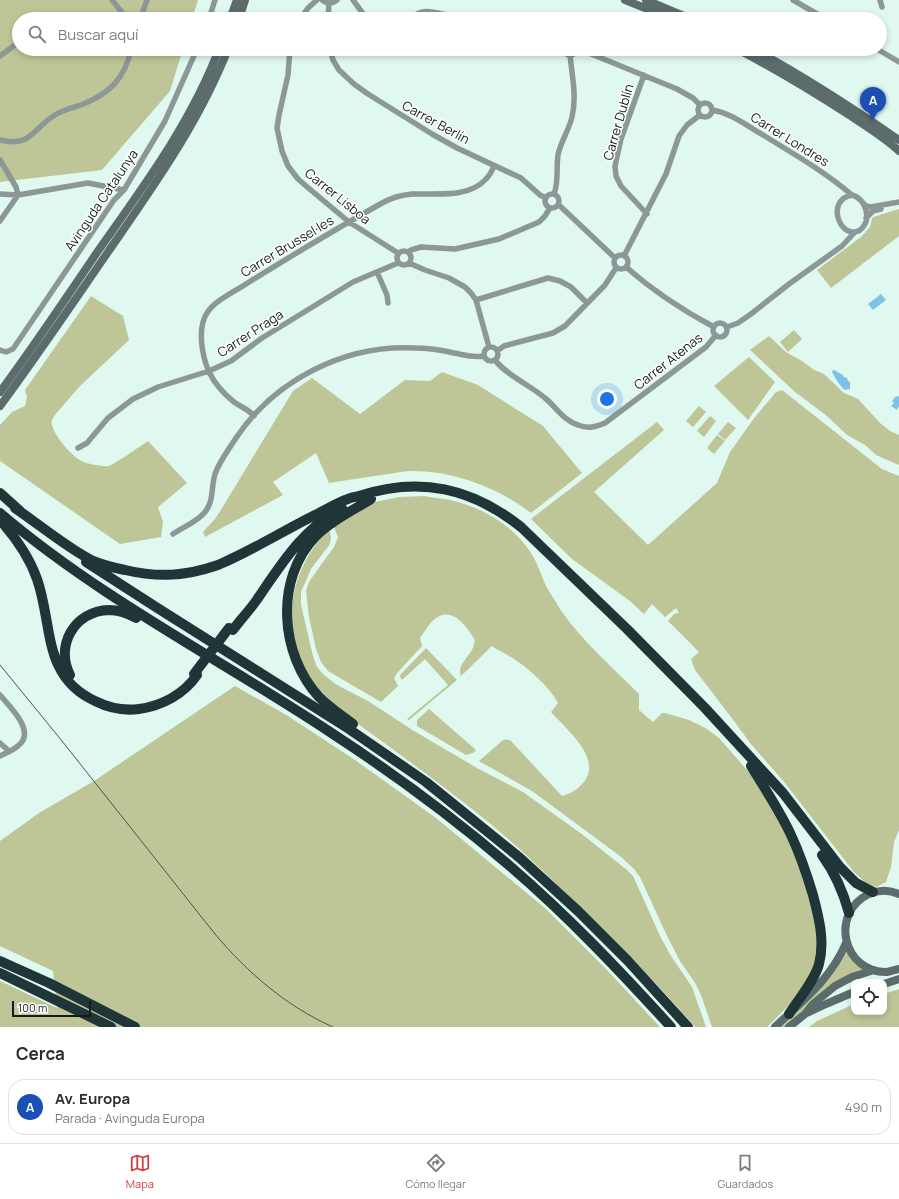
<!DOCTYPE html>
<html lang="es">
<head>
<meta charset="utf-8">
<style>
  body { margin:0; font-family:Manrope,sans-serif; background:#f2f2f3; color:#2b2b33 }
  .controls { position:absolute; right:12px; bottom:12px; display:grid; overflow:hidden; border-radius:8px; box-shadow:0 2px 6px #0003 }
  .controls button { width:36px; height:36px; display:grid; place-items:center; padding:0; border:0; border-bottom:1px solid #e1e1e2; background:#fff; color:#2b2b33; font:20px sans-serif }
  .scale { position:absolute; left:12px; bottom:10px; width:79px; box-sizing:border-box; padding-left:4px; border:2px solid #131c19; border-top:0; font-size:11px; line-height:14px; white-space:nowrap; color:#131c19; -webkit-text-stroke:3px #fff; paint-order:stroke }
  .you { position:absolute; left:607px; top:399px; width:14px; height:14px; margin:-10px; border:3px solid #fff; border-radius:50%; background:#1a73e8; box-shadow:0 0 0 6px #1a73e833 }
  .badge { display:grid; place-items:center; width:26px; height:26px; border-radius:50%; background:#d24342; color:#fff; font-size:13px; font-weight:700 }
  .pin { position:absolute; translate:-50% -33px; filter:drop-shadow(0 1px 2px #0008) }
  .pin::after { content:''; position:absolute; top:21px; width:14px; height:12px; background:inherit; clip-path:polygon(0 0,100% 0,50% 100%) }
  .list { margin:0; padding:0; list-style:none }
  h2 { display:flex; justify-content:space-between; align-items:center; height:52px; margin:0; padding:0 16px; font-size:17px }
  h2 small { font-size:13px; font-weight:400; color:#7c7c81 }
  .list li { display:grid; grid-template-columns:26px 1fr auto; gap:12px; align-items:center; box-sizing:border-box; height:56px; margin:0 8px 8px; padding:0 8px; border:1px solid #e1e1e2; border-radius:16px }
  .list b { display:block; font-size:15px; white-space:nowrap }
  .list p { margin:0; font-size:13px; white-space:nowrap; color:#7c7c81 }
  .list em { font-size:13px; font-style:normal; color:#7c7c81 }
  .icon { flex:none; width:22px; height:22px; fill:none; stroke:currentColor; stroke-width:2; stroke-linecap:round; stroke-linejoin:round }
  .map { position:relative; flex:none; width:899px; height:1027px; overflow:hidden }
  .search { position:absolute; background:#fff; box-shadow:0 2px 6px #0003; left:12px; right:12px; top:12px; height:44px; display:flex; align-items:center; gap:10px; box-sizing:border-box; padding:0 14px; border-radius:22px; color:#7c7c81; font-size:15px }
  .sheet { height:116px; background:#fff }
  nav { display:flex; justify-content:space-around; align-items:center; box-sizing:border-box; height:56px; border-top:1px solid #e1e1e2; background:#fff; font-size:11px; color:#7c7c81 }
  nav a { display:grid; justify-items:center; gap:2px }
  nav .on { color:#d24342 }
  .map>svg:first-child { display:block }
  .green { fill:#bec596 }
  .water { fill:#7fc2e9 }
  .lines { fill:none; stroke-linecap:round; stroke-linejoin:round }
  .street { stroke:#8c9798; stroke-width:5.5 }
  .secondary { stroke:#5c6c6d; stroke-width:8 }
  .highway { stroke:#1f3537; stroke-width:10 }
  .tram { stroke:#485550; stroke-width:1 }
  .highway-bridge { stroke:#1f3537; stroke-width:10 }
  .labels { text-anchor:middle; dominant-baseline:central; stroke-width:3; stroke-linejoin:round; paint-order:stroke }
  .street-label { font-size:13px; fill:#131c19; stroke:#fff }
</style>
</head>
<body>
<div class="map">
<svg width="899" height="1027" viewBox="0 0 899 1027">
  <rect width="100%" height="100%" fill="#dff8f0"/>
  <path class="green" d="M0,0h198l-6,19h-173v30h164l-13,42 -68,79 -102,12z
    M899,209v27l-68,52 -14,-18 44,-33 9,-10 2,-8 1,-2z
    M91,296l32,20 6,24 -49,46 -26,30c-2,3 -3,6 -2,9 3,12 21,33 32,37 4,2 20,5 25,4 4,-1 33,-21 39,-25l39,42 -29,24 5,15 -2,15 -41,7 -120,-83v-36l12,-13 13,-6 2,-9 -2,-7z
    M794,330l8,9 -14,13 -8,-10z
    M769,336l17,16 16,9 12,9 10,4 20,19 14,6 22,24 10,8 9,4v30l-23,-10 -11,-10 -18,-10 -20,-19 -32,-24 -45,-42z
    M749,357l26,25 -27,38 -34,-34z
    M442,372l36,13 65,41 39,47 -51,40c-32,-25 -79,-43 -120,-42 -10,0 -20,3 -30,4 -18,3 -35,5 -52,8l-13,-30 -43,29 10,13 -78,42 -2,-5 11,-12 5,-7 74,-122 19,-13 48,36 45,-34 25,1z
    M782,390l100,79 17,7v354l-5,12 -3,25 -5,15 -10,5 -11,-5 -11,-10 -69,-89 -34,-39 -17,-23 -39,-51 -4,-11 8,-7 -31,-31 6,-7 5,-1 -3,-5 -11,9 -13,-13 -8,10 -14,-13 -58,-42 -41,-40 126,-97 7,8 -70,62 54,53 69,-62 13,-31 25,-35 21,-25z
    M699,406l7,6 -13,15 -7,-6z
    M710,416l6,5 -12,16 -7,-6z
    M728,422l8,6 -11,12 -7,-6z
    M717,435l8,6 -11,13 -7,-6z
    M424,496c9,2 20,2 30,5 32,8 63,27 80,57 5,9 8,20 13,30 5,8 10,16 15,24 21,30 51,56 77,82v16l14,12 9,-9h3l24,7 18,9 12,9 28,32 13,17 28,48 24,68 7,42 -8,32 -19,25 -25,25h-55l-11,-32 -6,-12 -15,-22 -12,-23 -28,-61 -6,-8 -14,-13 -88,-65 -53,-30 23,-20c3,-2 5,-2 9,0l51,55c8,-2 15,-6 21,-13 21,-24 -17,-54 -32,-71l7,-9c-9,-17 -31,-36 -47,-46 -6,-4 -14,-7 -19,-11l-31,30c-4,-8 4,-16 9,-23 3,-4 4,-8 5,-13 -8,-13 -22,-34 -39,-22 -7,5 -11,13 -16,20l2,8 -24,26 -4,6 4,8 -17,16 -53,-31 -7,-9 -5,-13 -7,-32 -3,-26 3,-9 9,-13 16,-22 4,-10 -5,-12 42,-23 25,-5z
    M329,529l2,8 -1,7 -19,25 -10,23v13l12,51 4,11 7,8 13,10 31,16 46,30 63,37 46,24 60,43 44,35 6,6 28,62 10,18 21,31 14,40h-11c-37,-43 -77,-83 -117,-122 -29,-28 -59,-58 -91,-84 -31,-25 -63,-49 -96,-73 -29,-22 -71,-47 -87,-81 -23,-49 -12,-100 25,-138z
    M426,648l31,32 -48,40 -2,-1 41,-34 -23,-26 -23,21 -2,-3v-2z
    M235,686l53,30 67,44 81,58 110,91 60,60 54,58h-660v-46l57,27 -4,-37 -53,-25v-105l39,-28 55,-32z
    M429,709l47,41 -3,3 -7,2 -49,-29v-6z
    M847,952c4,8 7,13 16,17 -32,13 -54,36 -78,58h-6l53,-52z
    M899,989v38h-90l8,-6 37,-17v8h30v-18z"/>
  <path class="water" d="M881,294l5,6 -13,10 -5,-6z
    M834,370l9,5 1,2 3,1 1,3 2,1v7l-5,1c-4,-2 -12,-15 -13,-19z
    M899,396v10l-2,4 -6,-4 3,-3 -2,-2 3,-4z"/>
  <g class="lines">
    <path class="street" d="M112,0l15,19
      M322,0c5,4 10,4 15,0
      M353,0l14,19
      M793,0l33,19
      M880,0l2,7
      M140,19l7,-19
      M209,19l6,-19
      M300,19l8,-11 9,-8
      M328,19l1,-16
      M408,19c13,-9 19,-9 34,-5 5,1 10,2 15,5
      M290,49l-2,26 -9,40 -2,13 5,23 6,15 10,13 8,7 43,36 49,31
      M330,49l3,11 6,10 15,14 14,10 64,40 25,14 64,30 19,17 6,3
      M495,49l6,3h5l53,-3
      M563,49c2,5 6,8 11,5l4,-5
      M579,49l98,40 16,9 7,7
      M877,49l22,13
      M0,56l19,-14
      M644,75l-23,64 -6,27 1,10 5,10 26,28
      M698 110a7 7 0 1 1 14 0a7 7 0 1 1-14 0Z
      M712,110c19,3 35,16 51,25 31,19 62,37 89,60
      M0,140c31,8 33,-12 55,-25 8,-5 17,-7 26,-10 28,-11 44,-26 50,-56
      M0,160l16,27 2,8 -18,26
      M545 201a7 7 0 1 1 14 0a7 7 0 1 1-14 0Z
      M0,194l18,1 70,-12 36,7
      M554,194c5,-13 2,-26 4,-39 3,-14 11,-25 14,-38 5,-20 0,-41 -2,-62
      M852,195c11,3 17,16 14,27 -2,4 -4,8 -8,9 -18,8 -33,-31 -6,-36z
      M863,203l3,3 5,1 28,-5
      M559,205l56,53
      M866,218l7,-7 8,-2
      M397 258a7 7 0 1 1 14 0a7 7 0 1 1-14 0Z
      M408,252l3,-2 10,-3 34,2 44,-10 40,-17 6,-6 5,-8
      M614 262a7 7 0 1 1 14 0a7 7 0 1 1-14 0Z
      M624,256l42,-82 13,-38 8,-11 13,-10
      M409,263l16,7 24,8 16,9 6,6 5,7 13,47
      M626,267c25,22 58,44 88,60
      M377,272l10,23 1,8
      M476,300l72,-22 12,3 11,6 16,16
      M713 330a7 7 0 1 1 14 0a7 7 0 1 1-14 0Z
      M727,327l11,-4 13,-9 38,-30 53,-38 13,-14
      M484 354a7 7 0 1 1 14 0a7 7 0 1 1-14 0Z
      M0,350l6,2 7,-3 101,-149 10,-10 41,-69 32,-72
      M497,351l7,-5 49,-13 12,-7 40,-41 11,-17
      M495,360c11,15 35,25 50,38 11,9 19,23 33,27 10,4 18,2 27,-2l101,-76 10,-12
      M254,416c-6,-7 -13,-9 -20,-14 -10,-8 -19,-18 -25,-30 -7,-16 -12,-44 -2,-59 7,-12 27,-21 39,-29 45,-28 90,-55 136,-81 9,-5 19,-8 30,-9 23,-1 56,5 74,-15 4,-4 6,-8 8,-13
      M78,448l9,-5 21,-25 25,-19 25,-12 51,-16 22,-10 31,-23 91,-56 45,-19
      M173,534c11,-8 23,-11 32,-22 9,-11 6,-25 10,-38 4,-12 14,-25 21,-36 39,-58 109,-94 179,-90 13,0 26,2 39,5 11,2 18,5 30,3
      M0,695c9,11 36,36 19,50 -5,5 -13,8 -19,11
      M0,743l9,8"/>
    <path class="secondary" d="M625,0l47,19
      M646,0l45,19
      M230,19l7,-19
      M239,19l6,-19
      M737,49c38,20 75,42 112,66 17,11 35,22 50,36
      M753,49c51,27 98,58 146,91
      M0,392c34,-46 66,-94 98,-141 45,-64 93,-128 121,-202
      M0,406c37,-50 72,-102 108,-154 45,-65 91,-129 120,-203
      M899,894c-10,-4 -21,-4 -30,0 -40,19 -26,79 18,78 4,-1 8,-2 12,-3
      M884,984l15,-5
      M807,1013l19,-9 28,-12
      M775,1027c27,-26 56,-48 71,-84
      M789,1027l16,-13 8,-10 22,-18 17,-9 22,-7"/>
    <path class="highway" d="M0,493l20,18
      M15,508c25,17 52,40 78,53 10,4 22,7 32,9 34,8 61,6 93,-5 33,-14 65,-34 97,-50 11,-5 21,-12 33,-16 3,-2 8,-2 11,-3 61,-20 113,-8 162,31l106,102 78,79 78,85 57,74 16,16 17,9
      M0,513c101,86 220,146 330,219 63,41 124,86 181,135 57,49 109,104 160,160
      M0,520c16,18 29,36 37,59 16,45 5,98 58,122 14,7 29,10 44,8 23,-3 45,-15 58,-34
      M86,562l73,47 187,118 80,55 94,76 58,53 50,50 60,66
      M233,630c7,-10 16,-19 23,-29 24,-35 47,-73 86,-93
      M70,675c-15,-29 4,-64 39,-65 10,0 18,3 27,8
      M353,724c-12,-9 -24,-17 -34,-27 -39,-42 -45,-118 -3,-161 16,-16 36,-25 55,-37
      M751,766c14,23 29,45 40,69 9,19 16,40 22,60 6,23 12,46 6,69 -4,16 -21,36 -30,50
      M822,855c13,18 21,36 27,58
      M0,961l49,22 86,44
      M0,973l111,54"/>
    <path class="tram" d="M0,665l62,76 153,193c33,39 71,72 118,93"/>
    <path class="highway-bridge" d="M194,674l35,-46"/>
  </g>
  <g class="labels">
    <g class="street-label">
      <text transform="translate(436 122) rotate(29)">Carrer Berlín</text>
      <text transform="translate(618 122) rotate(-74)">Carrer Dublín</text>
      <text transform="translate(790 139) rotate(32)">Carrer Londres</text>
      <text transform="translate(338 196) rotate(39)">Carrer Lisboa</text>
      <text transform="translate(101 200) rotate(-56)">Avinguda Catalunya</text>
      <text transform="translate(287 246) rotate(-31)">Carrer Brussel·les</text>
      <text transform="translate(250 333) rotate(-33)">Carrer Praga</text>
      <text transform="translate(668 361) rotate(-38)">Carrer Atenas</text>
    </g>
  </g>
</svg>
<div class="controls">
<button><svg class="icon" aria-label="locate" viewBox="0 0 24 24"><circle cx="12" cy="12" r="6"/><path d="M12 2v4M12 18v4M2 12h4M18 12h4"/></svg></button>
</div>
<div class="scale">100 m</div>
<div class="you"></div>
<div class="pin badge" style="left:873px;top:120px;background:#1a4fb4">A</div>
<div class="search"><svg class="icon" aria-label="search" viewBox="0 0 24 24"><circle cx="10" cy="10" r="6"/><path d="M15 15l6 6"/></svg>Buscar aquí</div>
</div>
<section class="sheet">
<h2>Cerca<small></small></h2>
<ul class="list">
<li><span class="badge" style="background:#1a4fb4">A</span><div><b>Av. Europa</b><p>Parada · Avinguda Europa</p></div><em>490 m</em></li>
</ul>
</section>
<nav>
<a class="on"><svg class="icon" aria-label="map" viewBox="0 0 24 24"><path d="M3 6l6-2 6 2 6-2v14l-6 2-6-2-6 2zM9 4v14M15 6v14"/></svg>Mapa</a>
<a><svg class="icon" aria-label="directions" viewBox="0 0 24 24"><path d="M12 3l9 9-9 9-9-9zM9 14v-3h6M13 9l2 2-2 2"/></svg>Cómo llegar</a>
<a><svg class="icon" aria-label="saved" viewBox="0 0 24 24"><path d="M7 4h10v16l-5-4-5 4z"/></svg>Guardados</a>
</nav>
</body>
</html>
